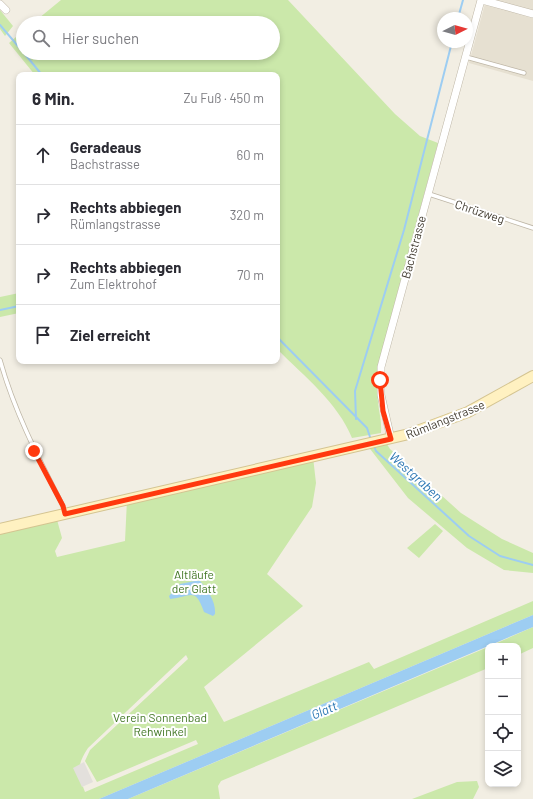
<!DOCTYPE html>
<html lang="de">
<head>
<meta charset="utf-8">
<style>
  body { margin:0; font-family:Barlow,sans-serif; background:#f7f7f7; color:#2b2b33 }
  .controls { position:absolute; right:12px; bottom:12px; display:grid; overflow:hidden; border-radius:8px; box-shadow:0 2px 6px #0003 }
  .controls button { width:36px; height:36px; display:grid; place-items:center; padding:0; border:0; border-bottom:1px solid #e1e1e2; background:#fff; color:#2b2b33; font:20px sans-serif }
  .compass { position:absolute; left:437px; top:12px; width:36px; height:36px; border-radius:50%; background:#fff; box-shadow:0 2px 6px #0003; rotate:85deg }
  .stop { position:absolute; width:12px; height:12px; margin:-9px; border:3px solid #ff380e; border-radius:50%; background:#fff }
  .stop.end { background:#ff380e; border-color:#fff; box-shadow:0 1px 4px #0008 }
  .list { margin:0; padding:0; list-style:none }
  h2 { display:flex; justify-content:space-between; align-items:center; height:52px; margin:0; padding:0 16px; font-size:17px }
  h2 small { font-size:13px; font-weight:400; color:#7c7c81 }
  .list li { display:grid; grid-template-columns:26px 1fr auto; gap:12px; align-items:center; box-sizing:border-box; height:60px; padding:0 16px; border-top:1px solid #e1e1e2 }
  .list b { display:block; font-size:15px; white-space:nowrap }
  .list p { margin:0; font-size:13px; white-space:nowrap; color:#7c7c81 }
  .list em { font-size:13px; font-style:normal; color:#7c7c81 }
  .icon { flex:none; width:22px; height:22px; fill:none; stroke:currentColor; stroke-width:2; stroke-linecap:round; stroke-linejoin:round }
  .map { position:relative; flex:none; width:533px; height:799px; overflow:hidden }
  .search { position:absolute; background:#fff; box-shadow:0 2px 6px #0003; left:16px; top:16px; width:264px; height:44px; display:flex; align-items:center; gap:10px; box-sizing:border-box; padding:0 14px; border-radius:22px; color:#7c7c81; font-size:15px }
  .panel { position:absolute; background:#fff; box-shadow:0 2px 6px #0003; left:16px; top:72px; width:264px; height:292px; border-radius:8px }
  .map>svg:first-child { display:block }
  .residential { fill:#e6e0d1 }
  .green { fill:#cbe8aa; fill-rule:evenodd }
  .parking { fill:#e3e0dc }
  .water { fill:#9dcdf2 }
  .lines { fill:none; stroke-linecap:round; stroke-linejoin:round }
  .stream { stroke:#9dcdf2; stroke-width:2 }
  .lane-casing { stroke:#beb6a6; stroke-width:5 }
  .street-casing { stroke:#beb6a6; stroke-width:8 }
  .secondary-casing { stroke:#d4c491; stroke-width:12 }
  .lane { stroke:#fff; stroke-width:3.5 }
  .street { stroke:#fff; stroke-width:7 }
  .secondary { stroke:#fff1c1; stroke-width:10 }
  .route { stroke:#ff380e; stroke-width:5 }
  .labels { text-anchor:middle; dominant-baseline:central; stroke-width:4; stroke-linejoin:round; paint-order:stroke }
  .street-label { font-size:12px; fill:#443e33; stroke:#fff }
  .park-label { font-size:12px; fill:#427725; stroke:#fff }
  .water-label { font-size:13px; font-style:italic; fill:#2a76b3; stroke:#fff }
</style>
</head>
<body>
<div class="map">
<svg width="533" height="799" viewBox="0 0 533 799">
  <rect width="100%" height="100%" fill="#f2eee3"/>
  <path class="residential" d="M486,0h47v81l-64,-18z"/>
  <path class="green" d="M61,0h227l107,114 25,22 18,7 -59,218c-1,13 -3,27 -1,41 1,11 4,19 3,31l-29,5c-14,-35 -48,-62 -75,-89v-274h-242l-26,-32 14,-12v22h250v-30h-240z
    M0,10l13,16 -8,10 -5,-7z
    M19,293v20l-19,4v-20z
    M385,441l5,8 71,64 41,26 31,14v20l-29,-3 -37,-22 -59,-50 -41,-53z
    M313,457l3,26 -4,24 -45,67 36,32 -99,81 20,35 145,-60 5,7 159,-68v14l-434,184h-99v-270l56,-13 6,22 -7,13 2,6 68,-16 2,-41zM186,655l2,4 -98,91 -5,11 12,21 99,-42 2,4 -113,48c-7,-19 -9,-26 3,-44z
    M435,524l8,7 -24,27 -12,-10z
    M533,627v21l-15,7v-9h-28z
    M488,647v21l-267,113 -3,5 2,13h-92z
    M477,781l2,6 -6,12h-61l45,-17z"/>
  <path class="parking" d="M84,762l9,20 -11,5 -9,-19z"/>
  <path class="water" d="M195,581h5c8,9 16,21 15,33l-2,2 -9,-4c-9,-26 -13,-15 -34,-13l-1,-3 11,-12z
    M533,615v12l-405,172h-29z"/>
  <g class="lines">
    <path class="stream" d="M458,18l5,-18
      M0,25l23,27
      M24,53l18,22
      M0,310l19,-4
      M277,337l90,91 4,12
      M356,419l-1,-28 49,-161 48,-188
      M374,446l2,5 93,85 31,20 33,9"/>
    <defs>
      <path id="lane" d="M466,57l58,16
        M429,194l104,34
        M0,360c14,51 39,99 63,146l1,7"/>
      <path id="street" d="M482,0l51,14
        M0,4l6,6
        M391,439l-10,-44v-28l100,-367"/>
      <path id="secondary" d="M0,529l409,-95 59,-22 65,-36"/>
    </defs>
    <use href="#lane" class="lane-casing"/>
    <use href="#street" class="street-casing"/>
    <use href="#secondary" class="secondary-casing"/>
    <use href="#lane" class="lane"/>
    <use href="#street" class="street"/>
    <use href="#secondary" class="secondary"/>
  </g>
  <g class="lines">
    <path class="route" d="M34,451l29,55 2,8 326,-75 -8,-28 -3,-31"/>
  </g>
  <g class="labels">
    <g class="street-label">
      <text transform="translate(480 211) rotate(18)">Chrüzweg</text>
      <text transform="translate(413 247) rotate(-75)">Bachstrasse</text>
      <text transform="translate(445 419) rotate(-22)">Rümlangstrasse</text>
    </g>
    <g class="park-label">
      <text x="194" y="574">Altläufe<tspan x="194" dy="14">der Glatt</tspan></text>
      <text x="160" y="717">Verein Sonnenbad<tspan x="160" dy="14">Rehwinkel</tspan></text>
    </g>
    <g class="water-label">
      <text transform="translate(416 476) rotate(42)">Westgraben</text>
      <text transform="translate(324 710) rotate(-23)">Glatt</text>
    </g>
  </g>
</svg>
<div class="controls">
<button>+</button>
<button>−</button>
<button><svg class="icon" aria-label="locate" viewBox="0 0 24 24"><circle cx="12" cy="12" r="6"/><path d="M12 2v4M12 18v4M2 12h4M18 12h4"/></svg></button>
<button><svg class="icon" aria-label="layers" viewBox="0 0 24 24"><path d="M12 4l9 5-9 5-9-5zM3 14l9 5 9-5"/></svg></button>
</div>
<svg class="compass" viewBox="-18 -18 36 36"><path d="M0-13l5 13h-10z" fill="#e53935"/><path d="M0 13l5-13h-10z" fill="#7c7c81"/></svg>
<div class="stop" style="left:380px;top:380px"></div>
<div class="stop end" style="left:34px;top:451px"></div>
<div class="search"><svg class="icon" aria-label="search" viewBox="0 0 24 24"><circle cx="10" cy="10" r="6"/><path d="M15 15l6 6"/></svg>Hier suchen</div>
<section class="panel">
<h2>6 Min.<small>Zu Fuß · 450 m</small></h2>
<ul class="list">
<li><svg class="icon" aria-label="ahead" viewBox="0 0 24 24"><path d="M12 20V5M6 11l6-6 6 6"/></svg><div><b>Geradeaus</b><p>Bachstrasse</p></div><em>60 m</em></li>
<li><svg class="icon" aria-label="right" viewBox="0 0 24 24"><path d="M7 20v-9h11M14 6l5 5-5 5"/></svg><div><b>Rechts abbiegen</b><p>Rümlangstrasse</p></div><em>320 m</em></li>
<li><svg class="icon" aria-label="right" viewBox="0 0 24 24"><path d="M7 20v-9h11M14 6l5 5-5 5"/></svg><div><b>Rechts abbiegen</b><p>Zum Elektrohof</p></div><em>70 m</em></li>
<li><svg class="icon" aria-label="arrive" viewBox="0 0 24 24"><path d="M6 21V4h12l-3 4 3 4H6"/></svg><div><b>Ziel erreicht</b></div></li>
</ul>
</section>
</div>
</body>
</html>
